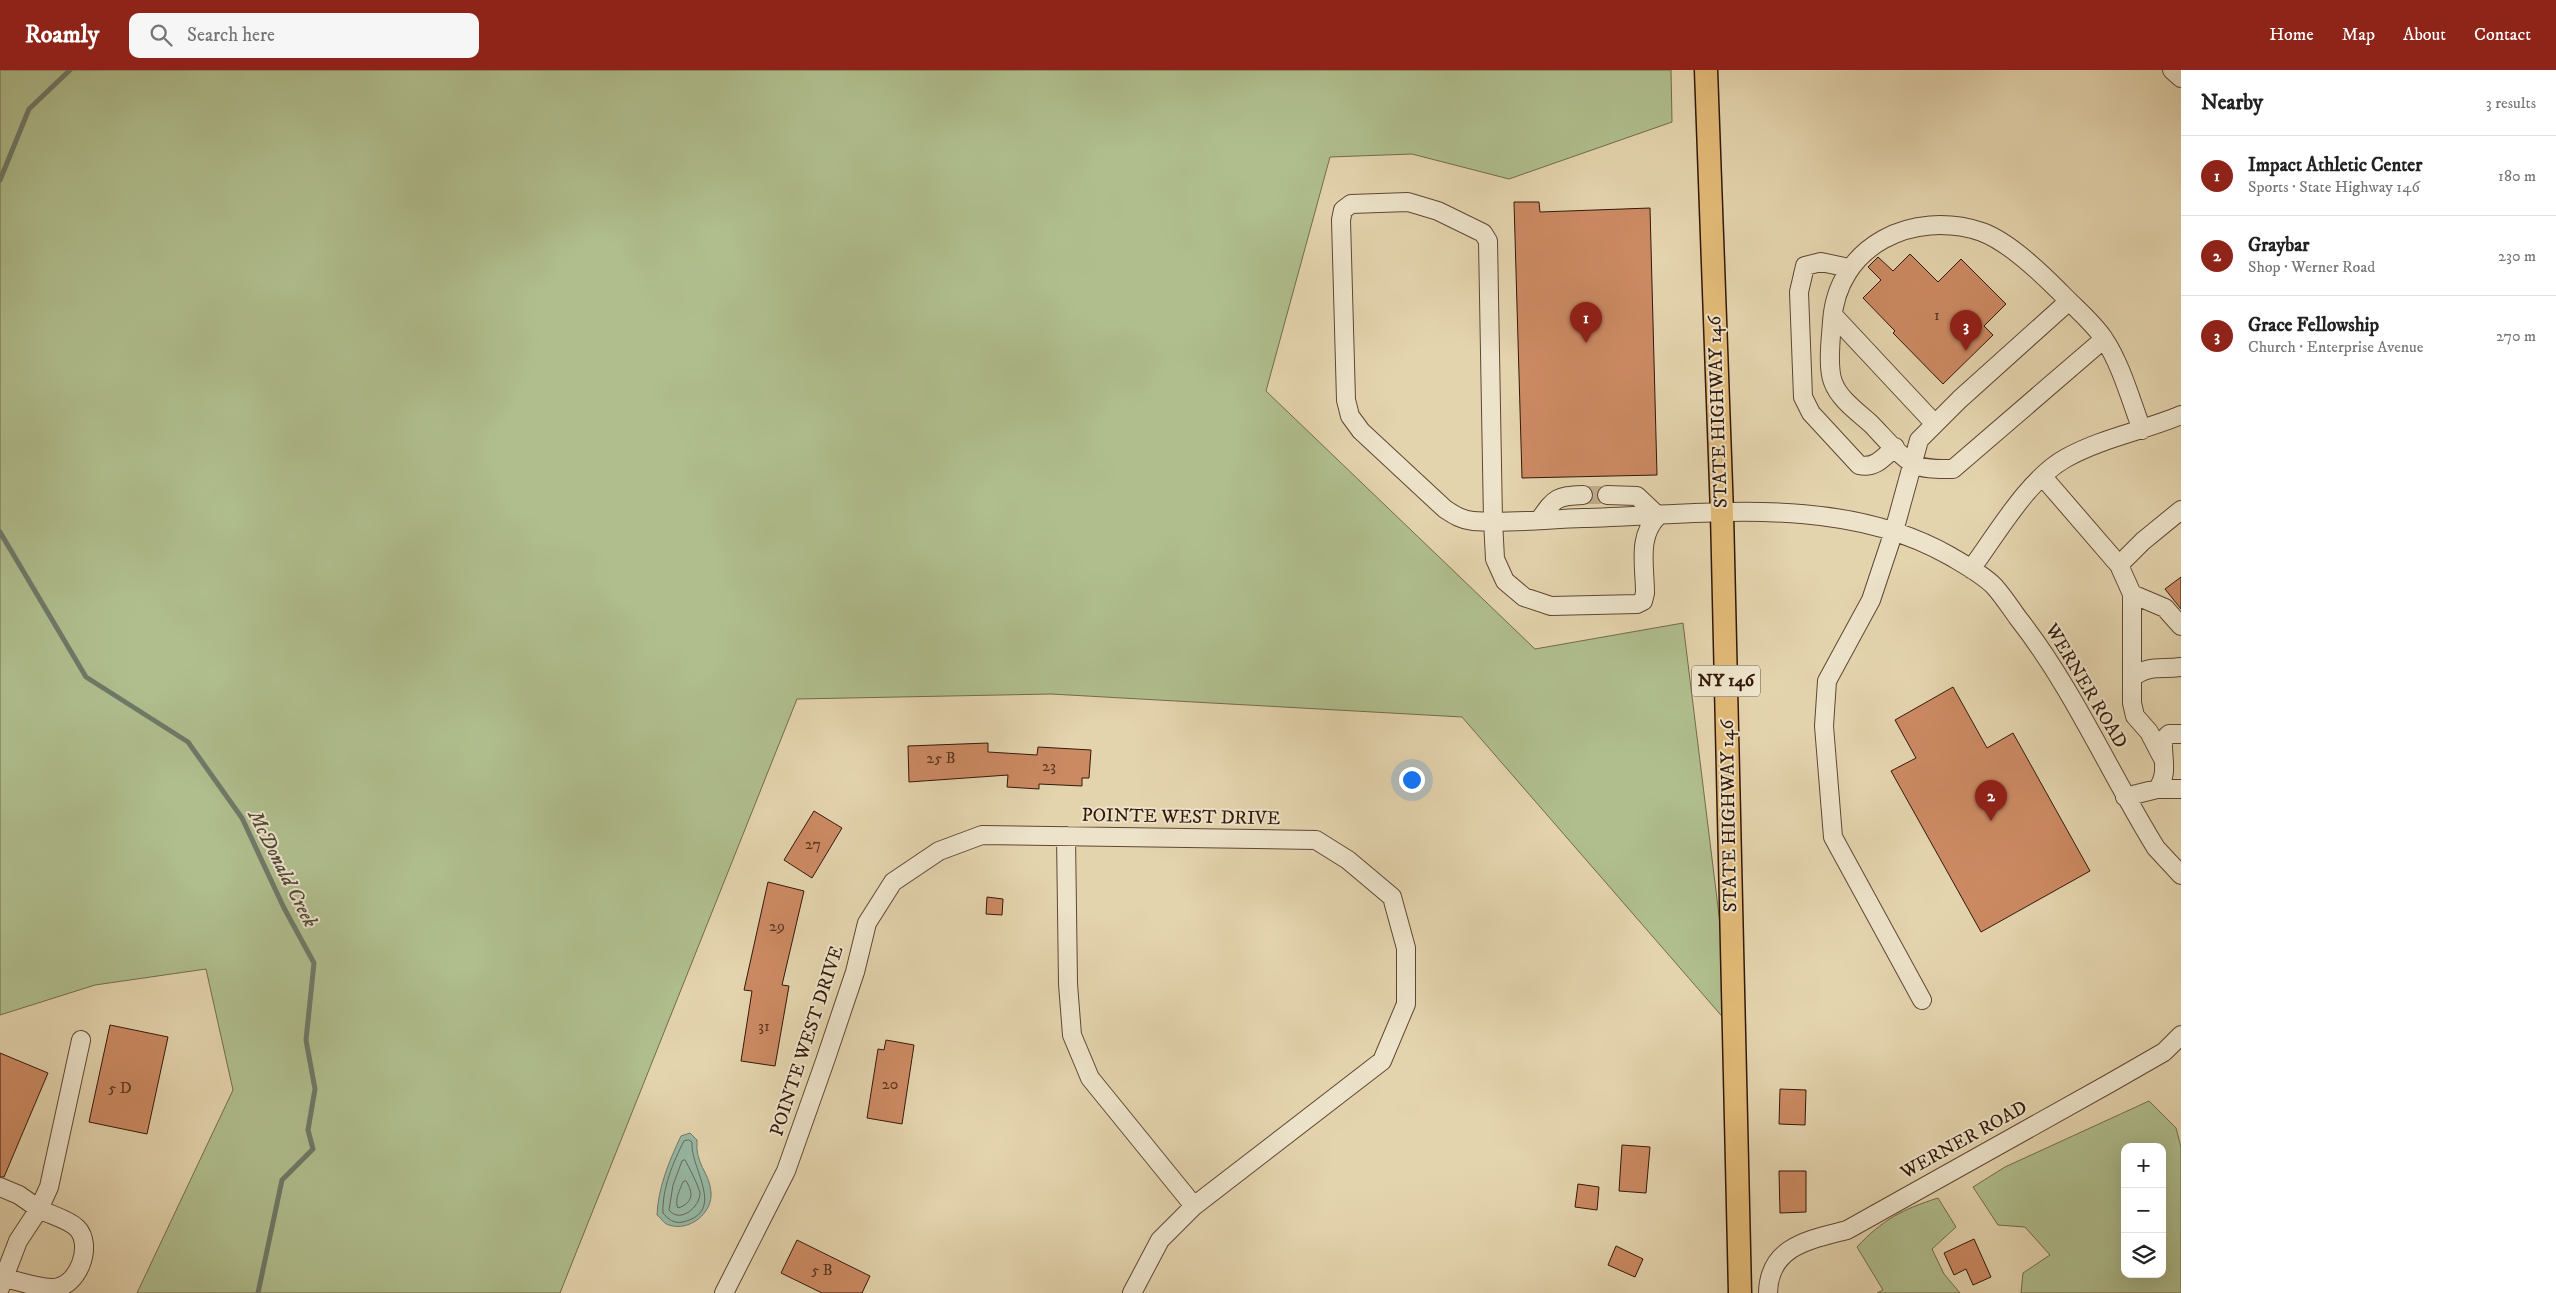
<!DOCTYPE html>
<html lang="en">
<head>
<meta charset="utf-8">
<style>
  body { margin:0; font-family:"IM FELL DW Pica",serif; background:#f6f6f6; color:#222 }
  .controls { position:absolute; right:15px; bottom:15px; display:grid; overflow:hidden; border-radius:10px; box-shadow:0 5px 20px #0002 }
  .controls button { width:45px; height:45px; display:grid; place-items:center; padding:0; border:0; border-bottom:1px solid #e0e0e0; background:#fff; color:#222; font:25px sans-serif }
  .you { position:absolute; left:1411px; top:709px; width:18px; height:18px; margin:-12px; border:4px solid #fff; border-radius:50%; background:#1a73e8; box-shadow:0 0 0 8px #1a73e833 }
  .badge { display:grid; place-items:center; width:32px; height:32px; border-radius:50%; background:#8f2418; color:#fff; font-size:16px; font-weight:700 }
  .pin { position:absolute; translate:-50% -41px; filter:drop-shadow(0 1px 2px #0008) }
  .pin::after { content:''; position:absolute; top:26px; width:18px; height:15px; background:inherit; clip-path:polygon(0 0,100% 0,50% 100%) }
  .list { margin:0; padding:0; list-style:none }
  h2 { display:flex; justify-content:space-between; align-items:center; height:65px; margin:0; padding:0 20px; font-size:21px }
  h2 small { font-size:16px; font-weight:400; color:#767676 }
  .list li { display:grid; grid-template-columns:32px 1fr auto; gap:15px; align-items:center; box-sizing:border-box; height:80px; padding:0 20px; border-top:1px solid #e0e0e0 }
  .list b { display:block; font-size:19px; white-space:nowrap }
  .list p { margin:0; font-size:16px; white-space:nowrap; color:#767676 }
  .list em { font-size:16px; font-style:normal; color:#767676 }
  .icon { flex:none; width:28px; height:28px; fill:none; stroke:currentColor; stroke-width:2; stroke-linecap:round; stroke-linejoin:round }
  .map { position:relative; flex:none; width:2181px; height:1223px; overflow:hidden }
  header { display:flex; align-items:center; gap:30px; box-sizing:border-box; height:70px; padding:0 25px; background:#8f2418; color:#fff }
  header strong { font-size:24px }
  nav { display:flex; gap:28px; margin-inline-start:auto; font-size:18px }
  .search { width:350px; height:45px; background:#f6f6f6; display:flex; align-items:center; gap:12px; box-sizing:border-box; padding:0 18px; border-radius:10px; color:#767676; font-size:19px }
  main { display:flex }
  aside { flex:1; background:#fff }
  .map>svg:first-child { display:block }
  .green { fill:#b0be8e; stroke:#726b4c; fill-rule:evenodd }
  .water { fill:#97b9a6; stroke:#6f7968 }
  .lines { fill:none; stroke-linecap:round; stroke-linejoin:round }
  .shore { stroke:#656858; stroke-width:1 }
  .stream { stroke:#6f7968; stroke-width:5 }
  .building { fill:#cc8a63; stroke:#33180a }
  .minor-tunnel { stroke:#c1ae8d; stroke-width:18; stroke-dasharray:18 9; stroke-linecap:butt }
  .minor-casing { stroke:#5f4733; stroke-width:20 }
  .major-casing { stroke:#33180a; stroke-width:25 }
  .minor { stroke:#ede3ca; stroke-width:18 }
  .major { stroke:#e2ba77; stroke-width:22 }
  .labels { text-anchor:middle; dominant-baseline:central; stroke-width:4; stroke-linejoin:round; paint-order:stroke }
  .number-label { font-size:16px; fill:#593420 }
  .shield { fill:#ede3ca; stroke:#6b5544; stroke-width:1 }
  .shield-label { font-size:18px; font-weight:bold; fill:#33180a }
  .street-label { font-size:19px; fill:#33180a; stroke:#ede3ca }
  .water-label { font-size:20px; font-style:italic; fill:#514839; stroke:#ede3ca }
</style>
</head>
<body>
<header>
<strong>Roamly</strong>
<div class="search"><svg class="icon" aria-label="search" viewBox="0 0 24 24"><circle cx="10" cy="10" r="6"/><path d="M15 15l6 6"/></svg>Search here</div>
<nav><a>Home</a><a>Map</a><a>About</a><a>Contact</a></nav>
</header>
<main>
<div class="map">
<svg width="2181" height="1223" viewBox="0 0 2181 1223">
  <rect width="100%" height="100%" fill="#e4d4ae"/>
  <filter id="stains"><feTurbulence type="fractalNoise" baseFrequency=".004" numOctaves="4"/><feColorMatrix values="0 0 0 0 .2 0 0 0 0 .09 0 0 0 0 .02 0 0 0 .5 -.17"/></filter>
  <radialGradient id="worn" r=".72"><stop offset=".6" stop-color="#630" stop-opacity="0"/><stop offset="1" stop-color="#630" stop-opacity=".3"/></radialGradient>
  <path class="green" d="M0,0h1671l1,52 -163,57 -97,-25 -82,3 -64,234 269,258 148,-26 50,406 -271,-312 -411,-23 -254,5 -237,594h-423l96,-203 -27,-121 -111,16 -95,30z
    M2149,1031l27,27 5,19v146h-160l2,-20 27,-18 -25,-28 -27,-2 -25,-38 32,-20zM2125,1077h37v127h-37z
    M1938,1128l18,29 -24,22 12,25 16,19h-83l6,-3 -26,-43c25,-27 46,-38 81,-49z"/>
  <path class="water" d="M690,1063l7,7c-2,25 12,31 14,52 2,21 -22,40 -42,33 -5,-1 -8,-7 -12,-10 1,-27 12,-54 24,-79z"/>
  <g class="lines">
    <path class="shore" d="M689,1070l3,2c-2,27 35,69 -9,80 -9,2 -15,-3 -20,-9 -1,-24 10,-51 21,-72z
      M685,1090c3,5 14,27 15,33 0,14 -20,31 -31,17l4,-25 9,-24z
      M686,1111c8,12 7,22 -8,27 -4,-7 2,-19 5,-26z"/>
    <path class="stream" d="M0,110l29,-71 41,-39
      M0,462l86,145 102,65 54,76 42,90 30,55 -8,77 9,49 -7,41 5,19 -31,31 -24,113"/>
  </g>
  <path class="building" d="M1514,132h25l1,10 110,-4 7,267 -135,3z
    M1910,184l28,28 23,-23 45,45 -22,22 9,9 -50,49 -50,-51 2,-2 -32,-33 18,-18 -13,-13 10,-10 15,14z
    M2181,507v32l-16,-20z
    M1953,617l34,61 26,-15 77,138 -109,61 -90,-161 25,-13 -21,-38z
    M988,673v9l49,3 1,-8 53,3 -2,28h-7v8l-43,-2v5l-32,-2 1,-12 -99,7 -1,-36z
    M814,741l28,17 -30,50 -28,-18z
    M768,812l36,9 -22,94 7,1 -14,80 -34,-5 11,-70 -8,-1z
    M987,827l16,2 -1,16 -16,-1z
    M110,955l58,12 -21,97 -58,-12z
    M886,970l28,5 -12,79 -35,-6 11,-69 6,1z
    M0,983l48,20 -44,104h-4z
    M1780,1019l26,1 -1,35 -26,-1z
    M1622,1075l28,2 -4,46 -27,-2z
    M1779,1101h27v41l-26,1z
    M1578,1114l21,3 -2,23 -22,-3z
    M1974,1169l17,38 -18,8 -7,-16 -12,6 -10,-22z
    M797,1170l73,36 -8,17h-40l-41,-20z
    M1616,1176l27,13 -8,18 -27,-12z"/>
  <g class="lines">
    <path class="minor-tunnel" d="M1583,425h24"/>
    <defs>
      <path id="minor" d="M2172,0l9,8
        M1849,198l-28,-6 -16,4 -6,26 4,105 8,16 48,52c16,4 25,-8 36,-18
        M1833,245l101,108
        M2104,269l-151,130c-13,0 -30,1 -41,-6 -15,-9 -29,-27 -41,-39 -13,-12 -32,-25 -38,-42 -6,-15 -2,-44 -1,-60 5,-77 81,-113 150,-90 27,10 58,40 78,60 14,15 33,30 44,47 17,25 27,62 38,91
        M2043,407l76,88 13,29v109l3,13 14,16 13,25
        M1607,425l30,1 21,20c-21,20 -13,50 -13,77l-2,8 -6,3 -86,2 -27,-9 -19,-16 -10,-22 -2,-39 -5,-279 -5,-8 -45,-22 -30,-9 -57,2 -8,6 -2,10 5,180 4,16 11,15 84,78c9,6 17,11 28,12 32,3 76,-2 110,-3 121,-3 257,-25 367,38 15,9 32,18 44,30 9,10 16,21 24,32 55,70 91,154 138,230l25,27
        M1540,449c15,-21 16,-23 43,-24
        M2119,495l24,-24 38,-31
        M1971,499c26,-35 57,-90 95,-111 36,-20 77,-27 115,-43
        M2132,524l33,14 16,18
        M2132,608c16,-14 30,-8 49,-11
        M2157,719c12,-14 5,-31 6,-49l6,-6h12
        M2125,727l32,-8h24
        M1066,766l2,148 4,51 18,43 104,128
        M1922,930l-89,-163 -9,-111 3,-45 44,-81 23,-69 25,-91 41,-41 109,-98
        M0,1117l19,8 20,14 10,-22 32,-147
        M0,1218l18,-47 21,-32c11,6 29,10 38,19 17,17 1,60 -24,60 -16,0 -34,-7 -49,-10
        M724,1223l62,-122 39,-110 30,-89 12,-49 26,-41 46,-31 43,-16 334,5 32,20 44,37 14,51v56l-24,57 -188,145 -34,34 -28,53
        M1768,1223c1,-47 41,-53 79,-63l263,-147 54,-31 17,-17"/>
      <path id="major" d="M1706,0l16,443 18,780"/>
    </defs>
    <use href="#minor" class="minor-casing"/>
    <use href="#major" class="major-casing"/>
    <use href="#minor" class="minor"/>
    <use href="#major" class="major"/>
  </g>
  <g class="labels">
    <g class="number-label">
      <text x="1937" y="245">1</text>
      <text x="941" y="688">25 B</text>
      <text x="1049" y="696">23</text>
      <text x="813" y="774">27</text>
      <text x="777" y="856">29</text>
      <text x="764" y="956">31</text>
      <text x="890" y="1014">20</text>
      <text x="120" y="1018">5 D</text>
      <text x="822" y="1200">5 B</text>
    </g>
    <rect class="shield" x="1692" y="595.5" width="68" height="31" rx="4"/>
    <g class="shield-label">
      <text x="1726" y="611">NY 146</text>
    </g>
    <g class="street-label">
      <text transform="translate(1718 342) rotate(-92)">STATE HIGHWAY 146</text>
      <text transform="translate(2086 616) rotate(59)">WERNER ROAD</text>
      <text transform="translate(1729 746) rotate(-91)">STATE HIGHWAY 146</text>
      <text transform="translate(1181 747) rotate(1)">POINTE WEST DRIVE</text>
      <text transform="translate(807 971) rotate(-72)">POINTE WEST DRIVE</text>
      <text transform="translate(1964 1070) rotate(-29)">WERNER ROAD</text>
    </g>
    <g class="water-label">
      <text transform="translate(282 799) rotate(63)">McDonald Creek</text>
    </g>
  </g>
  <rect width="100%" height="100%" filter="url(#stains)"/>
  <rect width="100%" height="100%" fill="url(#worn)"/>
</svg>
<div class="controls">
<button>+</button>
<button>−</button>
<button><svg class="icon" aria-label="layers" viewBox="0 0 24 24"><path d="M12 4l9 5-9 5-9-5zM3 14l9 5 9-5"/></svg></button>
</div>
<div class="you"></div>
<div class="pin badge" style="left:1586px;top:273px">1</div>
<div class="pin badge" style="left:1991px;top:751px">2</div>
<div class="pin badge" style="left:1966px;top:281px">3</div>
</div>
<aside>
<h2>Nearby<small>3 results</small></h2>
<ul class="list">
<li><span class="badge">1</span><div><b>Impact Athletic Center</b><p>Sports · State Highway 146</p></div><em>180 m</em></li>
<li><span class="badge">2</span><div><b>Graybar</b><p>Shop · Werner Road</p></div><em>230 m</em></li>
<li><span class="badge">3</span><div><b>Grace Fellowship</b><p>Church · Enterprise Avenue</p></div><em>270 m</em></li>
</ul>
</aside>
</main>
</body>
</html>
